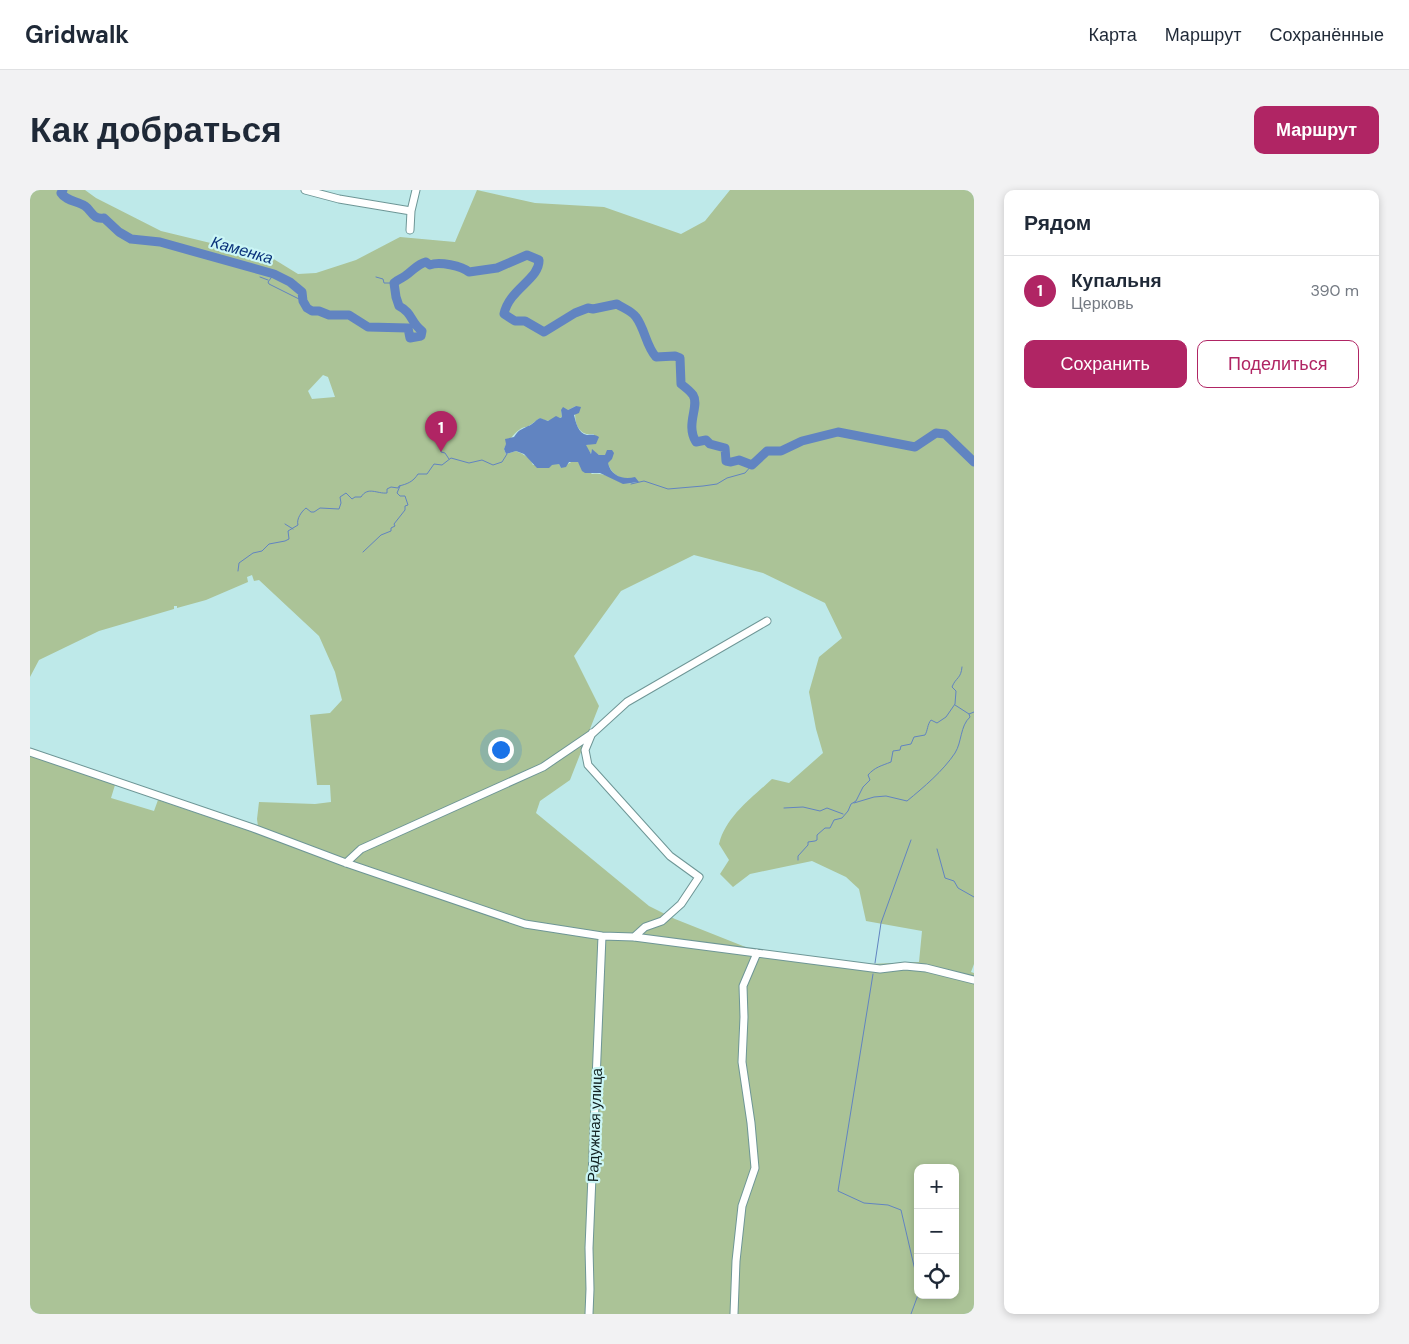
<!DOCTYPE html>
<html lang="ru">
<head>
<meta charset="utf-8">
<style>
  body { margin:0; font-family:"DM Sans",sans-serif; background:#f2f2f3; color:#1f2937 }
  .controls { position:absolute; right:15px; bottom:15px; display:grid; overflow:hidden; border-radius:10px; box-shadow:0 2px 8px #0003 }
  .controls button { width:45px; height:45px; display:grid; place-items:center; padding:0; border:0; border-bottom:1px solid #e0e1e3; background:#fff; color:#1f2937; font:25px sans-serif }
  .you { position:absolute; left:470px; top:559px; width:18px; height:18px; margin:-12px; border:4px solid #fff; border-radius:50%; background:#1a73e8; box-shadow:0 0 0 8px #1a73e833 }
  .badge { display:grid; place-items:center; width:32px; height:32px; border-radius:50%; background:#b02564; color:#fff; font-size:16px; font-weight:700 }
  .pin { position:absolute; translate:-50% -41px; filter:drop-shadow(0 1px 2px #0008) }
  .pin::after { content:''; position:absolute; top:26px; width:18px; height:15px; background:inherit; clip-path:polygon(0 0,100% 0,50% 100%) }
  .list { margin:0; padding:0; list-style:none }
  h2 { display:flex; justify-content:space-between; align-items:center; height:65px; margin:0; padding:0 20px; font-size:21px }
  h2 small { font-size:16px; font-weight:400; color:#747a83 }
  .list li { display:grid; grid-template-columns:32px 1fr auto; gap:15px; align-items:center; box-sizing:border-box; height:70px; padding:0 20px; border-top:1px solid #e0e1e3 }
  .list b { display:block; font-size:19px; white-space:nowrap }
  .list p { margin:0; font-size:16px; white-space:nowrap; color:#747a83 }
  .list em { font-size:16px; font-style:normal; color:#747a83 }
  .actions { display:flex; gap:10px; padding:15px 20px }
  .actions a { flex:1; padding:11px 0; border:1px solid #b02564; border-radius:10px; text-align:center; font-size:18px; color:#b02564 }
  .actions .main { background:#b02564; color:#fff }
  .icon { flex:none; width:28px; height:28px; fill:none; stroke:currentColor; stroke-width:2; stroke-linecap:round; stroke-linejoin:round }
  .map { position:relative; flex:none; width:944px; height:1124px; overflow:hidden; border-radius:10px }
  header { display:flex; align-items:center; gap:30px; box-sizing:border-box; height:70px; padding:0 25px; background:#fff; border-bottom:1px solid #e0e1e3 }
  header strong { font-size:24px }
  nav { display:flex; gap:28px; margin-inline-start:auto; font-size:18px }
  .intro { display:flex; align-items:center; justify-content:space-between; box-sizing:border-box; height:120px; padding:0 30px }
  h1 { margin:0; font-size:35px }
  .button { padding:12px 22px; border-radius:10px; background:#b02564; color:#fff; font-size:18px; font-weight:700 }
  main { display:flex; gap:30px; padding:0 30px }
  aside { flex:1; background:#fff; border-radius:10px; box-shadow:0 2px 8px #0003 }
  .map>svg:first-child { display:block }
  .green { fill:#abc397; fill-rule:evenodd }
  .water { fill:#6184c1 }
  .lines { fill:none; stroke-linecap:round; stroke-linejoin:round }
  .stream { stroke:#6184c1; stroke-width:1 }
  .river { stroke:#6184c1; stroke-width:9 }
  .minor-casing { stroke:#6e9696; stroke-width:9 }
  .minor { stroke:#fff; stroke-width:7 }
  .labels { text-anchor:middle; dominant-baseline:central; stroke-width:4.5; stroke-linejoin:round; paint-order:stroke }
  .street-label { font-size:15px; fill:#102020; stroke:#cbf6f6 }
  .water-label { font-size:16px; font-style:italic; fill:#0a327b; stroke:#cbf6f6 }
</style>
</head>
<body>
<header>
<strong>Gridwalk</strong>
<nav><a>Карта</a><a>Маршрут</a><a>Сохранённые</a></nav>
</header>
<div class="intro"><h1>Как добраться</h1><a class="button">Маршрут</a></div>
<main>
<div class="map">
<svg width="944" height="1124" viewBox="0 0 944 1124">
  <rect width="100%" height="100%" fill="#bee9e9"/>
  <path class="green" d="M0,0h55l11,8 65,33 111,27 26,16 18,-1 40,-13 44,-23 55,5 22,-52 58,13 69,4 77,27 24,-13 25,-31h244v774l-3,8 3,1v341h-944v-559l85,30 -4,13 43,13 4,-11 101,34 -2,-15 2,-17 56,2 16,-2 -1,-17h-13l-7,-70 20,-2 12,-13 -7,-28 -16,-36 -60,-56 -5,1 -2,-6 -5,2 1,5 -42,18 -29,8v-2h-3v3l-75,22 -60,29 -9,17zM293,185l5,2 7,20 -23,2 -4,-8zM546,216c-3,14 1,31 18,28l-4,10 -5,1 6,9 1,-4 7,5h6c7,23 11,21 34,27 -24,6 -26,-11 -47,-8l-14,-12 -5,-1 -12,7 -2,-4 -26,1c-3,-8 -10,-11 -17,-14l-10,3 -2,-5c3,-7 12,-18 18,-21 5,-2 3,0 8,-3 4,-2 6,-5 10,-7 7,5 15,2 22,-1l-1,-7h7zM664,365l69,18 62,30 17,35 -23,19 -10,35 7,37 7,24 -34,30 -17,-4c-20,19 -46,37 -53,65l10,16 -9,14 13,13 17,-13 62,-13 34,16 13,12 7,32 56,10 -3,31 -50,2 -116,-14 -78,-31 -26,-13 -113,-93 4,-12 30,-21 29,-74 -25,-50 47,-65zM888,978h37v127h-37z"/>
  <path class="water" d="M546,216l5,1 -2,6 -5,2c2,8 4,18 13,20 5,0 7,-1 12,2l-3,7 -10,1 5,9 1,-5 7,6h6l2,-5h5l2,3 -2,6 -4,4c3,13 15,17 27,14l4,5 -16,2 -23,-11h-15l-3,-2 -4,-9h-9l-3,5 -5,1 -2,-4 -7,1 -3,3h-12l-13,-14 -8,-3 -10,3 -2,-5 2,-5 -1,-5 9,-2c5,-8 7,-7 14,-11 5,-1 7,-6 12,-8l8,3 8,-5 4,2 2,-1 -1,-7 2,-3 5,3z"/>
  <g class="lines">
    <path class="stream" d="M244,84l-6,8 1,2 34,17
      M230,87l8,3
      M346,87l7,2 1,4h10
      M411,256v1
      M411,259v3l4,1 4,6
      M601,294l13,-3 24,8 35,-3 14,-2 10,-6 18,-5 7,-8
      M255,334l8,5
      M333,362l18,-17 10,-4v-3l4,-2 -1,-2 11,-14v-4l3,-1 -3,-9h-5l-3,-3 3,-7
      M208,381l1,-8 14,-10 9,-2 7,-7 16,-3 4,-2 -1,-8 10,-6c-2,-6 4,-14 8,-17l5,4h3l6,-4 19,1 2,-6 -1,-6 6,-4 6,6 3,-2h6c7,-11 16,-3 26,-4v-4l4,-2 7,1 1,-2c8,-2 14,-4 19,-12h9l7,-10 8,1 9,-7 18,5 13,-3 11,5 9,-3 5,-8
      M925,515l14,9 5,-2
      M824,613l20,-6 12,-1 21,5c17,-14 36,-30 48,-48 7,-11 5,-27 15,-36l-1,-3
      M754,618l19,-1 17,4 7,-3 16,6
      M907,659l8,29 9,3 4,7 16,9
      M768,670v-4l10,-11v-3l7,-1 2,-1v-5l8,-7h5l4,-8 8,-2 6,-7 3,-7 5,-3 7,-14 7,-7 -2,-5c7,-8 13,-9 23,-13l2,-11 7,-1 1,-4 10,-2 3,-7 11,-2c3,-5 2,-10 6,-15l6,3 9,-6 9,-13 1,-13 -4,-4c4,-10 9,-8 10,-20
      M845,773l6,-40 30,-83
      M843,784l-35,217 26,12 24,2 13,5 17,73
      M881,1124l7,-19"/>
    <path class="river" d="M33,0l-2,3c5,8 16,8 24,13 7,5 8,14 19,12l15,14 12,7 29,3 114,32 16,8 12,10 1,9 4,7 5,3h7l10,4h20l19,12 40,1 2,10 11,-2 1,-5c-12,-9 -9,-18 -23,-25l-3,-9 -2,-14c4,-4 7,-4 11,-7 8,-5 12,-12 21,-14l4,3c9,-4 32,1 39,7l28,-4 30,-13 12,5c1,19 -30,29 -35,54l11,7h10l19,11 31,-19 13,-5 5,1 24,-5c6,4 15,7 19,13 9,12 10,29 20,40l19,-1 5,2 1,26c4,3 9,7 12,11 7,11 -8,29 3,47l10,-2 4,4 15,4 1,13 5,1 8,-2 13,5 15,-14h14l21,-10 36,-9 77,15 21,-14 9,1 29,28"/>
    <defs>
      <path id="minor" d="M275,0l34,9 72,12
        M380,40l1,-19 5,-21
        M562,543l-7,17 3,15 82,91 29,21 -18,27 -19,17 -17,6 -11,10
        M0,562l223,76 93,35 179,61 77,12 32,1 246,32 25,-3 21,2 48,12
        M316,673l15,-14 182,-82 50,-34 34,-31 140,-81
        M559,1124l1,-25 -1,-41 13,-312
        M704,1124l2,-53 6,-55 13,-38 -4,-45 -9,-61 2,-45 -1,-31 14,-33"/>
    </defs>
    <use href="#minor" class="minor-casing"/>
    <use href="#minor" class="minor"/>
  </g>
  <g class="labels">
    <g class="street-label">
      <text transform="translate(565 935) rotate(-88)">Радужная улица</text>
    </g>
    <g class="water-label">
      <text transform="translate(212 60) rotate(16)">Каменка</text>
    </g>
  </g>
</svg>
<div class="controls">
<button>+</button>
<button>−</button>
<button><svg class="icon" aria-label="locate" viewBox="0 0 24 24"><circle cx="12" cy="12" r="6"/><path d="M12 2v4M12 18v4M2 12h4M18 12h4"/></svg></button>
</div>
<div class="you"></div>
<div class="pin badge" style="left:411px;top:262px">1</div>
</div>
<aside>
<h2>Рядом<small></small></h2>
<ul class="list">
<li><span class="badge">1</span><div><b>Купальня</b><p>Церковь</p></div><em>390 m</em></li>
</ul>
<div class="actions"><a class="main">Сохранить</a><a>Поделиться</a></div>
</aside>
</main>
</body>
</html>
